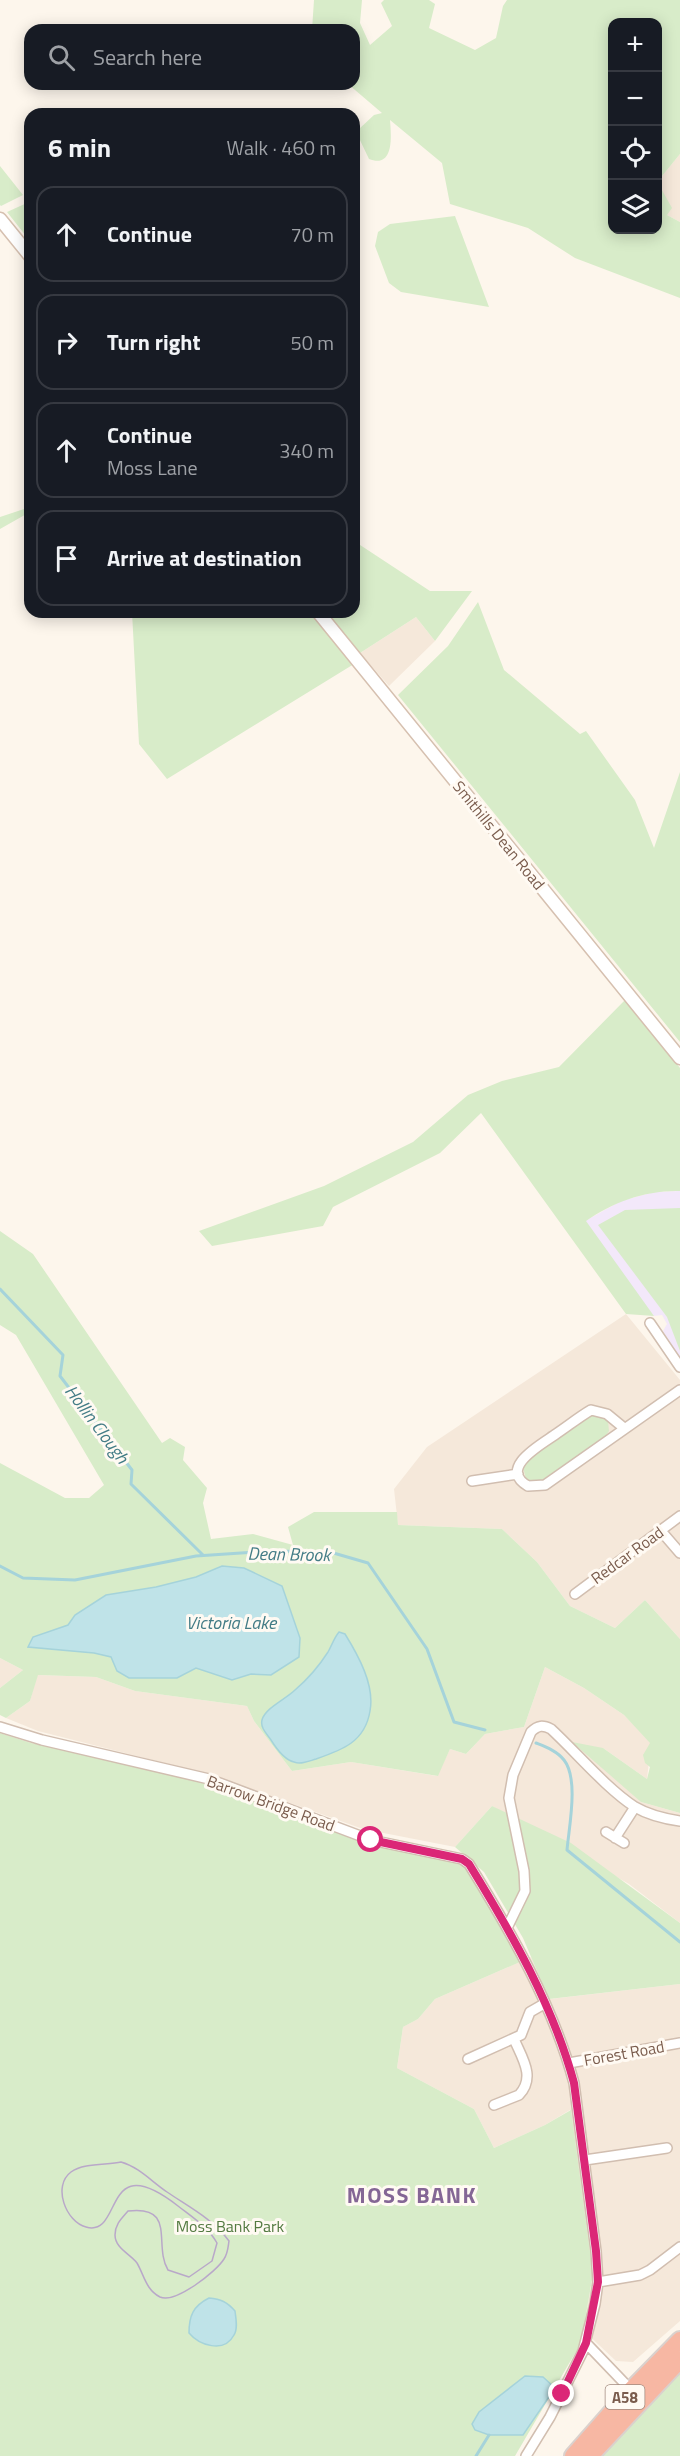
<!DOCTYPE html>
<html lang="en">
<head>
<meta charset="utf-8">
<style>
  body { margin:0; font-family:"Titillium Web",sans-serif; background:#20242c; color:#f1f3f6 }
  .controls { position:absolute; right:18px; top:18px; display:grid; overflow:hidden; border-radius:12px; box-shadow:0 3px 15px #0003 }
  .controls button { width:54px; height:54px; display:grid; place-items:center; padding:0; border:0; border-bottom:2px solid #363941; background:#171b24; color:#f1f3f6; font:30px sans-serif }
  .stop { position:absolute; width:18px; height:18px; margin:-14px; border:4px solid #db2777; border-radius:50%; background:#fff }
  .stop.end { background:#db2777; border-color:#fff; box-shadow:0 2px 6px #0008 }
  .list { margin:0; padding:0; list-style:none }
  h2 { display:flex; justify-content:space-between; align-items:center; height:78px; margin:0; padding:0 24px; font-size:26px }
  h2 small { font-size:20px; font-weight:400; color:#9ea1a6 }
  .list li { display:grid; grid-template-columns:39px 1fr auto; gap:18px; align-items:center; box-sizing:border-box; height:96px; margin:0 12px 12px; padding:0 12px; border:2px solid #363941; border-radius:18px }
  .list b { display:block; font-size:22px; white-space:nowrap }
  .list p { margin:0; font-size:20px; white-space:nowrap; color:#9ea1a6 }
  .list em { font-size:20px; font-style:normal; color:#9ea1a6 }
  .icon { flex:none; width:33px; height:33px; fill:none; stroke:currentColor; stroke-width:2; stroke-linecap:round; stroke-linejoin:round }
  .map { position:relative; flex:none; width:680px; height:2456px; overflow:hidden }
  .search { position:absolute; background:#171b24; box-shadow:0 3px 15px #0003; left:24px; top:24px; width:336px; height:66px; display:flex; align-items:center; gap:15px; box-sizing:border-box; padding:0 21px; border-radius:18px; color:#9ea1a6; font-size:22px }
  .panel { position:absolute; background:#171b24; box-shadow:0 3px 15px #0003; left:24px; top:108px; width:336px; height:510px; border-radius:18px }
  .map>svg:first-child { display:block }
  .residential { fill:#f5e8da }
  .education { fill:#f3e8fa }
  .green { fill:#d8ecc9; fill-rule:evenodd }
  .water { fill:#bfe3e8; stroke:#a5d3da; stroke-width:1.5 }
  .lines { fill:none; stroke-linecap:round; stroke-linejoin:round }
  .stream { stroke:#a5d3da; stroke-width:3 }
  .street-casing { stroke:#d1beb0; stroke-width:12 }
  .secondary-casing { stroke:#d6c0b0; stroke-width:15 }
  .highway-casing { stroke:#dad1cd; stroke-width:20 }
  .street { stroke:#fff; stroke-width:9 }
  .secondary { stroke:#fff; stroke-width:12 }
  .highway { stroke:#f7b7a3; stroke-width:16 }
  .tram { stroke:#b9a8c9; stroke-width:1.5 }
  .route { stroke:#db2777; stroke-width:8 }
  .labels { text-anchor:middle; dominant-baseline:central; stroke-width:6; stroke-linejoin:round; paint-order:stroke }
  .shield { fill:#fffaf3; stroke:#a28b7f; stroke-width:1.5 }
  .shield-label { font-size:15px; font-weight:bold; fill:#7a5c4d }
  .street-label { font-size:16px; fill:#7a5c4d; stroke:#fffaf3 }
  .park-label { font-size:16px; fill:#537a41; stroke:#fffaf3 }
  .water-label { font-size:18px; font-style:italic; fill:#437c86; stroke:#fffaf3 }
  .district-label { font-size:22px; font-weight:bold; letter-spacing:1.5px; fill:#846695; stroke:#fffaf3 }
</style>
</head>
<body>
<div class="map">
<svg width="680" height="2456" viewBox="0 0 680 2456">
  <rect width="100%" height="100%" fill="#fdf6ec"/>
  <path class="residential" d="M680,154v68l-13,-7 -9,-34z
    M416,617l19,24 -46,45 -29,-33z
    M626,1314l54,66v259l-35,-39 -30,28 -45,-22 -33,-44 -35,-33 -104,-4 -4,-36 33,-42z
    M0,1658l23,12 -23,18z
    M545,1667l39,21 40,27 27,28 -4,36 -44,-31 38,54 39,11v110l-51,-39 -137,-78 -37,41 -92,-18 -151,-54 -174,-44 -32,-13 24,-17 7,-26 59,2 39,14 112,15 7,15 38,50 59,-9 86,14 13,-27 16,5 19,-20 39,-7z
    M531,1957l19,42 130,-15v337l-47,41 -17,-1 -33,-31 10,-56 -23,-164 -25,15 -51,23 -20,-39 -77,-41 6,-41 15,-8 17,-20z"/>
  <path class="education" d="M680,1191v167l-17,-27 4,-7 -5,-9 -8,1 -6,-7 -63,-88 36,-20 33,-9z"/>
  <path class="green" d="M314,0h48l-2,23 10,22 22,-19 -11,-23 3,-3h45l6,4 -6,24 46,22 21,-12 7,-32 4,-6h173v154l-22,27v-159h-46v208h46v-47l14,25 -5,7 13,7v76l-105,-40 -47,-30 -78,-24 -8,-41 -52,-43c1,14 5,49 -21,39l-11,-23 1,-7 15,-14 8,-2 -34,-29h6v-54h-42z
    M0,166l23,29 -22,11 -1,-1z
    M29,202l1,1v38l-23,-29z
    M455,216l34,91 -88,-15 -12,-9 -14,-37 3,-14 12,-8z
    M30,507v5l-30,17v-12z
    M354,541l76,50h42l-37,50 -19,-24 -56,36 -33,-41h27z
    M478,602l26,68 76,64 6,-3 49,69 19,48 26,-76v270l-282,-347 50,-49z
    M132,612h180l42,52 -187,115 -28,-35z
    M625,1000l55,68v123c-34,-1 -67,11 -94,30l68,95 -28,-2 -145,-201 -41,40 -107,54 -10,19 -111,20 -13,-15 125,-45 89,-44 55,-47 34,-14 57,-14z
    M680,1208v143l-13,-34 -69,-92 27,-15z
    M0,1231l33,23 129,189 8,-5 15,9 -2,13 24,28 -4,15 8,36 42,-5 40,11 -5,-18 26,-15h83l1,13 104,4 35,33 33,44 45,22 30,-28 35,39v174l-39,-11 -69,-60 31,6 44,31 3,-12 -5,-4 -2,-8 7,-12 -26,-28 -40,-27 -39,-21 -21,60 -39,7 -19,20 -16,-5 -12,27 -87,-14 -59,9 -38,-50 -7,-15 -112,-15 -39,-14 -58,-2 -8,26 -24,17 -6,-3v-27l23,-18 -23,-12v-195l65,35h24l15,-13 -88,-150 -16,-10zM222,1566l22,2 38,18 18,52 -29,37 -20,-1 -19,6 -36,-12 -19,10 -60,-7 -6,-14 -77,-20 34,-12 38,-30 50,-8 40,-10zM336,1636l35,62 -4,24 -81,36 -24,-31c25,-30 58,-55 74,-91z
    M596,1414l12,7 1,10 -4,6 -63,43 -9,3 -7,-4 -3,-12 4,-7 64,-45z
    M0,1733l31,10 176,39 164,58 91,19 46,67 12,36 -85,37 -17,20 -15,8 -6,41 77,41 20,39 51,-23 26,-15 22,164 -12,69 -66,113h-515z
    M492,1806l79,37 109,80v61l-131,15 -26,-61 -39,-66 -29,-25z
    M680,2372v84h-80z"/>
  <path class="water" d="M222,1566l22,2 38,18 18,52 -1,19 -28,18 -20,-1 -19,6 -36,-12 -19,10h-48l-12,-7 -6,-14 -17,-4 -66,-6 5,-10 35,-12 7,-10 31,-20 50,-8 40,-10z
    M339,1632l6,2c13,21 30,51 25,77 -5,31 -28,39 -54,48 -7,2 -15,6 -22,3 -9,-2 -18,-14 -23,-22 -4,-6 -11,-12 -9,-20 3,-12 24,-21 33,-30 13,-11 24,-24 33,-38 4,-7 6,-14 11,-20z
    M209,2298c12,1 18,4 26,13 1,8 3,18 -1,24 -10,19 -35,10 -45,-2 0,-17 4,-27 20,-35z
    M525,2376l18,1 12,11 -32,47h-34l-14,-5 -3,-6 7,-12z"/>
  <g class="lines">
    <path class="stream" d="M0,1289l63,66 -3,21 72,94 -1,14 72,71
      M0,1566l23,12 52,2 121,-24 76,-5 58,1 38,11 59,86 27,73 31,8
      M536,1743c10,4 21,8 28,17 15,19 5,67 3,90l113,92
      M476,2456l13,-21"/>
    <defs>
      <path id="street" d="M650,1323l30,44
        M624,1428l-17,-14 -16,-4c-12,7 -23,16 -35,24 -14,10 -59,34 -28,52l17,-1 135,-95
        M472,1481l46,-7
        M661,1531l19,22
        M575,1594l105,-78
        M0,1727l42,13 167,39 162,61 91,19 7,5c42,68 84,141 105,219l22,168 2,31 -3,22 -12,47 -33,66 -24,39
        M606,1832l18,11
        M615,1838l20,-31
        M508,1926l17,-35 -1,-20 -15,-73 4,-23 18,-43c7,-7 12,-7 20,-3 26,24 55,59 84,78 12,7 31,12 45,14
        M468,2059l53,-24 9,-23 14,-8
        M569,2063l111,-20
        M494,2105l25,-10c17,-18 3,-37 -5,-56
        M585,2160l82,-12
        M598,2282l42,-7 10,-5 30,-23
        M586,2343l45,47"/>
      <path id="secondary" d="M0,219l30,37
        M318,612l362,446"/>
      <path id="highway" d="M573,2456l58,-66 49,-50
        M590,2456l90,-96"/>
    </defs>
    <use href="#street" class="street-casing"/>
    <use href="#secondary" class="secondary-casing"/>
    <use href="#highway" class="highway-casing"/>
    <use href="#street" class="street"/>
    <use href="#secondary" class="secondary"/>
    <use href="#highway" class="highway"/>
    <path class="tram" d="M121,2162c18,5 31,20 46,30 22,15 46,27 62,49 -1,6 -1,12 -5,18 -8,13 -49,45 -64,38 -14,-7 -16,-22 -23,-34 -7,-9 -22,-15 -22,-28 0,-11 7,-17 13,-24 49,-6 25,34 40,59l21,7 23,-16 5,-18c-9,-16 -25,-26 -39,-37 -77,-60 -54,32 -92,21 -20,-5 -34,-41 -15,-55 12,-9 36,-7 50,-10z"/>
  </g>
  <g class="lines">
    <path class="route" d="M371,1840l91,19 7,5c42,68 84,141 105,219l22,168 2,31 -12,61 -24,51"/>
  </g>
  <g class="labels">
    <rect class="shield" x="605.5" y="2385" width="39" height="24" rx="4.5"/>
    <g class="shield-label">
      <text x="625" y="2397">A58</text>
    </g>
    <g class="street-label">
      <text transform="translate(499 835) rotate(51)">Smithills Dean Road</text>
      <text transform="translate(627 1555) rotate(-36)">Redcar Road</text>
      <text transform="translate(271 1803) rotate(20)">Barrow Bridge Road</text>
      <text transform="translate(624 2053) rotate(-10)">Forest Road</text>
    </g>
    <g class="park-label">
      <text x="230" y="2226">Moss Bank Park</text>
    </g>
    <g class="water-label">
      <text transform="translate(97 1424) rotate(53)">Hollin Clough</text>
      <text transform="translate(289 1554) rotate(1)">Dean Brook</text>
      <text x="231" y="1622">Victoria Lake</text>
    </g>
    <g class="district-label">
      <text x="412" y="2195">MOSS BANK</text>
    </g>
  </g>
</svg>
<div class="controls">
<button>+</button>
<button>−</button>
<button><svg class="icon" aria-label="locate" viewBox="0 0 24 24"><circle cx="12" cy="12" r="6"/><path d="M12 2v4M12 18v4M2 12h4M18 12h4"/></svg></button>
<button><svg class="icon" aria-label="layers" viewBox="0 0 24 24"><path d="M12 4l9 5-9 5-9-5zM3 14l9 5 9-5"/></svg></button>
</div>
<div class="stop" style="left:371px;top:1840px"></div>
<div class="stop end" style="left:562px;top:2394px"></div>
<div class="search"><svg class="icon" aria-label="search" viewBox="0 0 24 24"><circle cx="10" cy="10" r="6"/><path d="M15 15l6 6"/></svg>Search here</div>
<section class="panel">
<h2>6 min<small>Walk · 460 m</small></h2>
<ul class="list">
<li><svg class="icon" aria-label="ahead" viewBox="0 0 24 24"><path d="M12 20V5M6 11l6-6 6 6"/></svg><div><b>Continue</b></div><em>70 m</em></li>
<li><svg class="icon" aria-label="right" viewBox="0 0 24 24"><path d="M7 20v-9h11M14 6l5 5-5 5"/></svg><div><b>Turn right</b></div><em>50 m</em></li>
<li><svg class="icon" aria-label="ahead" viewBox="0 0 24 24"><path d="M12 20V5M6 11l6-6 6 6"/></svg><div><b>Continue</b><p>Moss Lane</p></div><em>340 m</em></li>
<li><svg class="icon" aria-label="arrive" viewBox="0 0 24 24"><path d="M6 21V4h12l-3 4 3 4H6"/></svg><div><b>Arrive at destination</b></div></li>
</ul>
</section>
</div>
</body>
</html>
